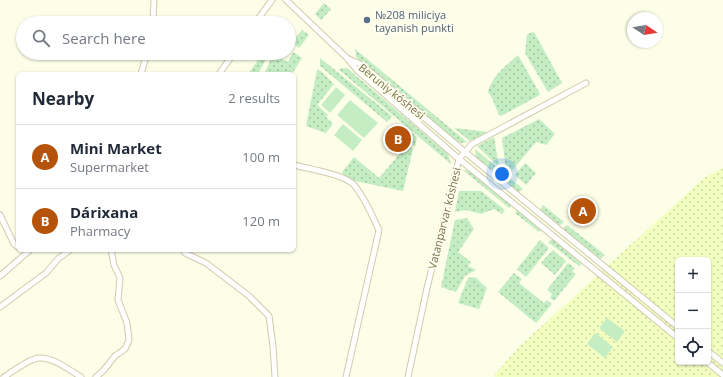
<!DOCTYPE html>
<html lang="en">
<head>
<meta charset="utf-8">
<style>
  body { margin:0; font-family:"Open Sans",sans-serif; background:#f6f6f7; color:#1f2937 }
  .controls { position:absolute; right:12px; bottom:12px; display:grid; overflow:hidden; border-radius:6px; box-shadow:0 1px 3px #0004 }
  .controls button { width:36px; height:36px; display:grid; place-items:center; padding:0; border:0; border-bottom:1px solid #e0e1e3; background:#fff; color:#1f2937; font:20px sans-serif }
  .compass { position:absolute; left:627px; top:12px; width:36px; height:36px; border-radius:50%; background:#fff; box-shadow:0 1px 3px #0004; rotate:102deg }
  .you { position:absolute; left:502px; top:174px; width:14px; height:14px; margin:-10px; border:3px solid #fff; border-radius:50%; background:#1a73e8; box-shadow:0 0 0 6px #1a73e833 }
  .badge { display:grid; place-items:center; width:26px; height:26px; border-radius:50%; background:#b45309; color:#fff; font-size:13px; font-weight:700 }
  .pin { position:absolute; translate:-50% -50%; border:2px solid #fff; box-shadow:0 1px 4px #0006 }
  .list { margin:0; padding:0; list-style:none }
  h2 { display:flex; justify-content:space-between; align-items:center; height:52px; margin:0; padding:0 16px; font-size:17px }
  h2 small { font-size:13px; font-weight:400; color:#747a83 }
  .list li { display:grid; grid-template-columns:26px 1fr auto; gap:12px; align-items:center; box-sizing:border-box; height:64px; padding:0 16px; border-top:1px solid #e0e1e3 }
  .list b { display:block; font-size:15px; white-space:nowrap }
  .list p { margin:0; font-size:13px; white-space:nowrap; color:#747a83 }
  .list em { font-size:13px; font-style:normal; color:#747a83 }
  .icon { flex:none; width:22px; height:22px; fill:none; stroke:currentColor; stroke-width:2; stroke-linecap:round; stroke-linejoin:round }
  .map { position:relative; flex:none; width:723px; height:377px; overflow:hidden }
  .search { position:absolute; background:#fff; box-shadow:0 1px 3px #0004; left:16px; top:16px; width:280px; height:44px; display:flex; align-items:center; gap:10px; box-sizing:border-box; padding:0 14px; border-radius:22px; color:#747a83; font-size:15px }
  .panel { position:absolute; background:#fff; box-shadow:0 1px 3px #0004; left:16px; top:72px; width:280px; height:180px; border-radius:6px }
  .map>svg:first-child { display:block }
  .grass { fill:url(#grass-dots) }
  .sand { fill:url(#sand-dots); fill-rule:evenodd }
  .pitch { fill:#c4edc4 }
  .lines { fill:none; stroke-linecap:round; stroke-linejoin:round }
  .street-casing { stroke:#d1cbab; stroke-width:7 }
  .street { stroke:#fff; stroke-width:5 }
  .service-dot { fill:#5c6f8a; stroke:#ffffef; stroke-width:1.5 }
  .labels { text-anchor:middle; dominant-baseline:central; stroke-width:4; stroke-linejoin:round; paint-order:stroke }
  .service-label { font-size:11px; fill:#4e5e75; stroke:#ffffef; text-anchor:start }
  .street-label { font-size:11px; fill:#7a6e49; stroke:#ffffef }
</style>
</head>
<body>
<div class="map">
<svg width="723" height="377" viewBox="0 0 723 377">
  <defs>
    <pattern id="grass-dots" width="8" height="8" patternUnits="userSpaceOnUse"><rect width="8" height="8" fill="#c4edc4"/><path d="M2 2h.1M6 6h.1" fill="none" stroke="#a4c4a1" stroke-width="1.8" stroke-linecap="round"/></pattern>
    <pattern id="sand-dots" width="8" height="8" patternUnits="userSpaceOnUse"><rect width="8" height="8" fill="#f3ffc0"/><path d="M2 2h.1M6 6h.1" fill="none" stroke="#cad39e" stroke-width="1.8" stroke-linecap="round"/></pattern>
  </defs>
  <rect width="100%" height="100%" fill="#fdfee7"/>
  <path class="grass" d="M324,3l7,6 -10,11 -6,-6z
    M302,30l7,5 -10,13 -7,-6z
    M534,32l28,51 -14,9 -23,-39 2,-18 3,-2z
    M355,49l112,93 -5,1 -7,-2 -99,-84z
    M293,52l9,6 -10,16h-28l9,-19 15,7z
    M263,53l6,1 -11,20h-10z
    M518,55l22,39 -2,2 -37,20 -2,-1 -7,-17 -4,-6c4,-16 18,-26 30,-37z
    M320,58l72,58 -5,6 -67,-56z
    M347,68l101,86 3,10 -113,-95z
    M317,70l4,1 13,13 -17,21 11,10 -2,2 7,7 -7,9 -20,-7z
    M539,119l16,15 -9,11 -10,-3 -26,31 -4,-3 -4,-32z
    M406,128l11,9 -2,10 -14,-13z
    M454,128l34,4 -18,9z
    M494,137l5,30 -22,-21z
    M408,144l5,5 -10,42 -57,-12 -4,-7 12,-15 25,21z
    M475,149l48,40 -4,3 -43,-35z
    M525,163l11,10 -10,12 -11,-10z
    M463,170l7,1 41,34 -2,3z
    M459,191h22l24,19 -3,4 -8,-5 -13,5 -15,-4 -11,2z
    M543,205l21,17 -5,4 -19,-16z
    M517,210l25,20 -3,2 -24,-19z
    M467,218l7,11 -16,23 13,10 -3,4 8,4 -11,6 -9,16 -15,-5 14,-67z
    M567,225l38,30 -5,4 -38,-30z
    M552,239l30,25 -3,2 -31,-24z
    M540,240l9,8 -23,29 -9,-8z
    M553,250l13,11 -11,14 -14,-12z
    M568,263l7,5 -3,3 4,3 -22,27 -4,-3 2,-4 -5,-4z
    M514,273l8,6 -3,4 25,20 3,-3 5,4 -16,19 -38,-31z
    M475,277l12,11 -8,21 -21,-6 10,-25z"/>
  <path class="sand" d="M723,168v209h-228l-1,-2 26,-29 184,-168zM678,260h30v102h-30z"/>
  <path class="pitch" d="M336,87l9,8 -15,18 -9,-8z
    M350,100l28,23 -14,15 -27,-23z
    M343,124l19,16 -9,11 -19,-16z
    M607,318l18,13 -8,11 -18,-14z
    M595,333l18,14 -8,11 -18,-14z"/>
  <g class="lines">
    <defs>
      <path id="street" d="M286,0l61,58 10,12 102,89 219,179
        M153,23l1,-23
        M255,23l17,-23
        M349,59l13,6 103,87 213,175
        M141,74l6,-21
        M219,74l15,-21
        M294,165c15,4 48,9 59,19 11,11 19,32 26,46l-33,147
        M0,215l14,29 4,3
        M183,250l2,3 21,10 43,33 20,20 4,30 2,31
        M0,276l30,-26
        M0,307l46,-34 12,-14 12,-9
        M708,351l15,12
        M707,362l16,13
        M4,377c8,-5 26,-19 35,-19 14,-1 30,12 42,19
        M96,377l7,-6 12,-15 10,-7 4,-9 -2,-17 -9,-23 2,-22 -6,-13 -3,-15
        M408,377l19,-89 32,-129 13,-15 114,-61"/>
    </defs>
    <use href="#street" class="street-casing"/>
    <use href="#street" class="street"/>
  </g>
  <circle class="service-dot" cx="367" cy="20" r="4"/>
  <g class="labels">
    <g class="service-label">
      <text x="375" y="14">№208 miliciya<tspan x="375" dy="13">tayanish punkti</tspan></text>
    </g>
    <g class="street-label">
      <text transform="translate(392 91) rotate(39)">Beruniy kóshesi</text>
      <text transform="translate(444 218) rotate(-76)">Vatanparvar kóshesi</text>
    </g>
  </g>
</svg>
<div class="controls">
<button>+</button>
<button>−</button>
<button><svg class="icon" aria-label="locate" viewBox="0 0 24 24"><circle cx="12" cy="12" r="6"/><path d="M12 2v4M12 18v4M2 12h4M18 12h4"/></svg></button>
</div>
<svg class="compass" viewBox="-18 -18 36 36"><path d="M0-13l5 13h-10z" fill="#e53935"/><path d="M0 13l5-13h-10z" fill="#747a83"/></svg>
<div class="you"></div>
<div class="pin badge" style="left:583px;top:211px">A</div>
<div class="pin badge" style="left:398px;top:139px">B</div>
<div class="search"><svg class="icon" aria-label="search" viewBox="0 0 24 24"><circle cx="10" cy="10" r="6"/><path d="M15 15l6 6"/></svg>Search here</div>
<section class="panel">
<h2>Nearby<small>2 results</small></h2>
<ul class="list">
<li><span class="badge">A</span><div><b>Mini Market</b><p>Supermarket</p></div><em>100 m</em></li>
<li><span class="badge">B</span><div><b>Dárixana</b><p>Pharmacy</p></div><em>120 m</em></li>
</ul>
</section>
</div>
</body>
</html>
